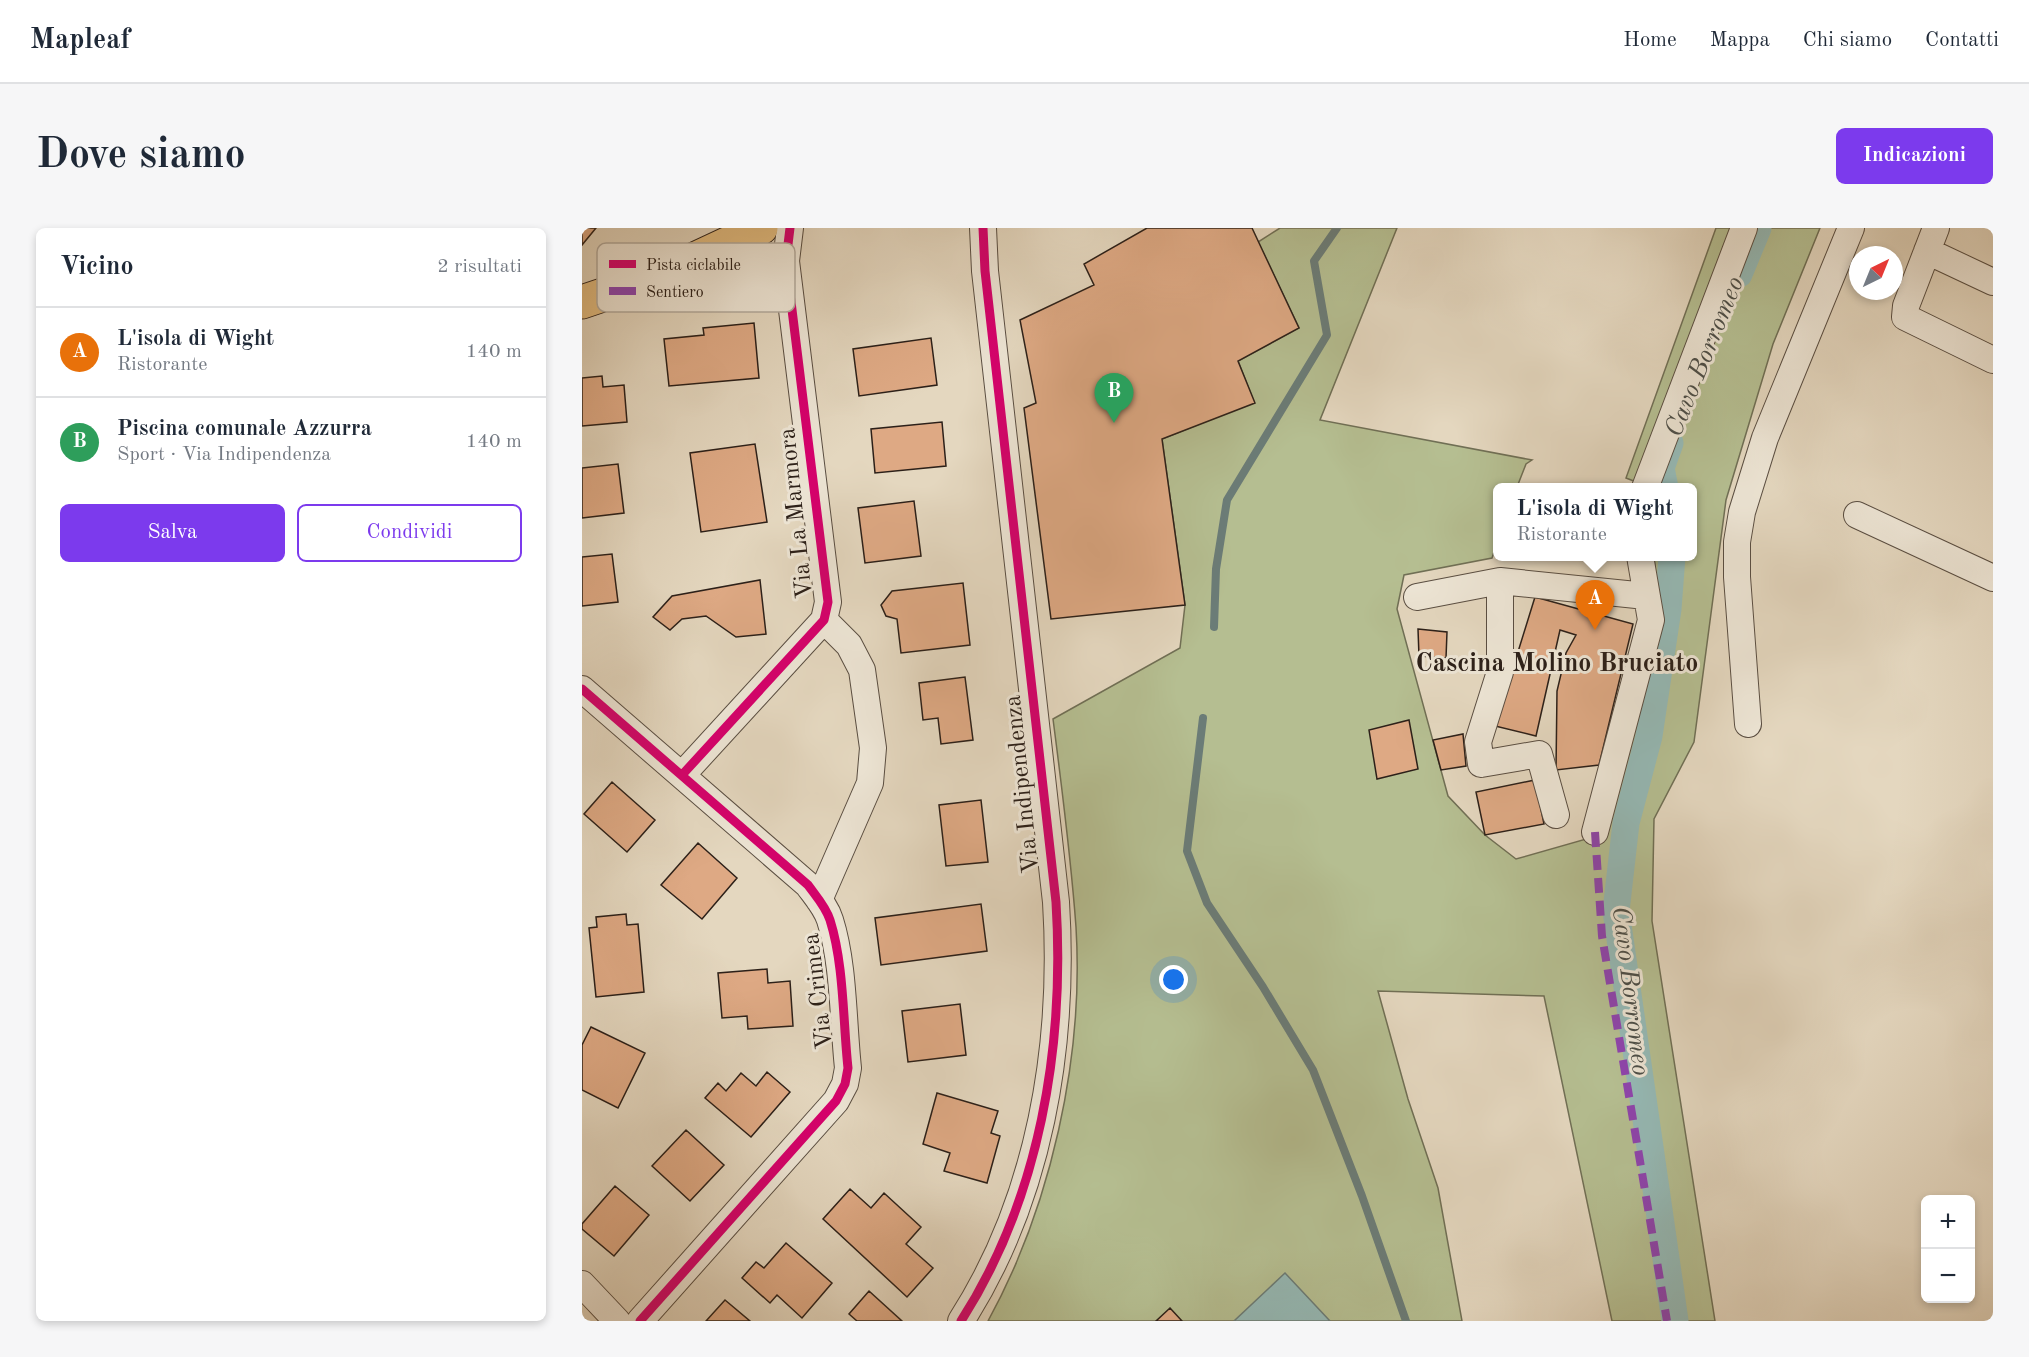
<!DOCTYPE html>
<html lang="it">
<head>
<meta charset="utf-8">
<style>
  body { margin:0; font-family:"Old Standard TT",serif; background:#f6f6f7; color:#1f2937 }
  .controls { position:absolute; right:18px; bottom:18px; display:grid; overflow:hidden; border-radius:9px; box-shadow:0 3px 9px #0003 }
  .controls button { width:54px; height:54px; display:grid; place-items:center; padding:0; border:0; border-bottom:2px solid #e0e1e3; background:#fff; color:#1f2937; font:30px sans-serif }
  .compass { position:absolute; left:1267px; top:18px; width:54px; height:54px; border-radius:50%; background:#fff; box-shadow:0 3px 9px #0003; rotate:43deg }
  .you { position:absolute; left:592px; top:752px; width:21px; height:21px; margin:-15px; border:4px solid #fff; border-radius:50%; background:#1a73e8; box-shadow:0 0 0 9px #1a73e833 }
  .badge { display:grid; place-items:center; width:39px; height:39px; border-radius:50%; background:#7c3aed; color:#fff; font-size:20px; font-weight:700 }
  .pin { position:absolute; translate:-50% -50px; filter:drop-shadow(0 2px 3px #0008) }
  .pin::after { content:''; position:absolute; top:32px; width:21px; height:18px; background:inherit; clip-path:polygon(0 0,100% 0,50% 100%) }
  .popup { position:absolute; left:911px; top:255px; width:204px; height:78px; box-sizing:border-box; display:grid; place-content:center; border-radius:9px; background:#fff; filter:drop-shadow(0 2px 4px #0005); font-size:20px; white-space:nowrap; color:#747a83 }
  .popup b { font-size:22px; color:#1f2937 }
  .popup::after { content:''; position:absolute; left:50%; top:100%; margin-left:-12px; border:12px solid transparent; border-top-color:#fff }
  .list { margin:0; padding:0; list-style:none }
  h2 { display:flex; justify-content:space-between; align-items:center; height:78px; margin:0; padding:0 24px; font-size:26px }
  h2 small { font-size:20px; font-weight:400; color:#747a83 }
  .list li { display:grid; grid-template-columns:39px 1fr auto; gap:18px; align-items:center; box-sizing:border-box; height:90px; padding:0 24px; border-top:2px solid #e0e1e3 }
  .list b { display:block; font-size:22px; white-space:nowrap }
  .list p { margin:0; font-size:20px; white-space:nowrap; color:#747a83 }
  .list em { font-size:20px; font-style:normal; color:#747a83 }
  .actions { display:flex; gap:12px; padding:18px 24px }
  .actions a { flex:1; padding:14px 0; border:2px solid #7c3aed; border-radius:9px; text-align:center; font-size:21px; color:#7c3aed }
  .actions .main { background:#7c3aed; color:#fff }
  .map { position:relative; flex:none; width:1411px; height:1093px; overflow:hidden; border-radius:9px }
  header { display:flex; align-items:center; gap:36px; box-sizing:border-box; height:84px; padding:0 30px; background:#fff; border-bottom:2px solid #e0e1e3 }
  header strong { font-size:28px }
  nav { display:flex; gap:33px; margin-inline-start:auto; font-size:21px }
  .intro { display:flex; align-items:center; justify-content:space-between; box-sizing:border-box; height:144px; padding:0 36px }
  h1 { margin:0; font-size:42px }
  .button { padding:15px 27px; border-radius:9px; background:#7c3aed; color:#fff; font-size:21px; font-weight:700 }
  main { display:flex; gap:36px; padding:0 36px }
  aside { flex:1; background:#fff; border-radius:9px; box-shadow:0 3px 9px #0003 }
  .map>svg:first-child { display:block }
  .green { fill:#b5be91; stroke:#706f55; stroke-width:1.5 }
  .water { fill:#95b9b5; stroke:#6b7c77; stroke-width:1.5 }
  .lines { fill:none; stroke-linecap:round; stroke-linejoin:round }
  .stream { stroke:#6b7c77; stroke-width:8 }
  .canal { stroke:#95b9b5; stroke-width:27 }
  .building { fill:#dea984; stroke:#2c2019; stroke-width:1.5 }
  .minor-casing { stroke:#5a4e42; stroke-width:28 }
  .major-casing { stroke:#2c2019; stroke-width:35 }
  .minor { stroke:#ede5d5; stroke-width:26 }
  .major { stroke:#e2bc80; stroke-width:33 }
  .quiet { stroke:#8e44ad; stroke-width:8; stroke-dasharray:15 8; stroke-linecap:butt }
  .cycleway-casing { stroke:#ede5d5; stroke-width:13 }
  .cycleway { stroke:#d6006c; stroke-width:9 }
  .labels { text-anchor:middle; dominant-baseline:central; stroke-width:6; stroke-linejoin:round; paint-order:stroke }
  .street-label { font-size:24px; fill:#2c2019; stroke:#ede5d5 }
  .water-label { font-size:26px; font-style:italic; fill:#4c4e48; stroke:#ede5d5 }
  .neighbourhood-label { font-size:26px; font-weight:bold; fill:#2c2019; stroke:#ede5d5 }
  .key { fill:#ede5d5; stroke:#b3aa9d; stroke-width:1.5 }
  .key-label { font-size:16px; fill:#2c2019 }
</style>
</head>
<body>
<header>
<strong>Mapleaf</strong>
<nav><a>Home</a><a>Mappa</a><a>Chi siamo</a><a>Contatti</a></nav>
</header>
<div class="intro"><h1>Dove siamo</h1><a class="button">Indicazioni</a></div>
<main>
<aside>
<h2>Vicino<small>2 risultati</small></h2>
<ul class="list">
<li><span class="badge" style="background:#e8710a">A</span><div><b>L'isola di Wight</b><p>Ristorante</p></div><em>140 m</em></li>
<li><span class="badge" style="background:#2e9e5b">B</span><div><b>Piscina comunale Azzurra</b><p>Sport · Via Indipendenza</p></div><em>140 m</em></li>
</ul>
<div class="actions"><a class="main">Salva</a><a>Condividi</a></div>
</aside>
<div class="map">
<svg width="1411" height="1093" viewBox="0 0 1411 1093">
  <rect width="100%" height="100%" fill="#e4d7bf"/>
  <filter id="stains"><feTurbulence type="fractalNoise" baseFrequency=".00333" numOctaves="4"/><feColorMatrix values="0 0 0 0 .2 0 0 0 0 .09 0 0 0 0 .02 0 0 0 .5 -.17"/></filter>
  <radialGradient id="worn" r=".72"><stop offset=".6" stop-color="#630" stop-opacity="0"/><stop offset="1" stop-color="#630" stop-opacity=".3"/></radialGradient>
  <path class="green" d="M698,0h117l-77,192 212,40 -6,4 -9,23 -19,1 -1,55 -5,15 -88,17 -7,34 51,187 37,39 31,24 88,-25 55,-223 -5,-54 38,-1v-68l-43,-1 -23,-9 90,-250h104l-47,116 -47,156 -32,242 -40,77 -2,102 63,400h-103l-68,-325 -166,-5 30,108 30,89 24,133h-474c63,-115 96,-263 88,-394 -5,-69 -14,-139 -23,-208l127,-71 5,-43 -23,-166 92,-37 -16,-41 61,-33 -41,-86z"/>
  <path class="water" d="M703,1045l45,48h-96z"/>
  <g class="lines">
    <path class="stream" d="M632,399l2,-58 11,-69 100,-165 -13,-74 23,-33
      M621,490l-16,133 20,52 56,84 50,83 49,126 44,125"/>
    <path class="canal" d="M1157,46l19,-46
      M1083,260l-4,-20 9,-25
      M1090,328l-4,53 -19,127 -23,87 -10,88 59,410"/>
  </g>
  <path class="building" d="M0,0h14l-14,17z
    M565,0h105l47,100 -61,33 17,42 -93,36 23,166 -134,14 -27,-211 12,-5 -16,-83 74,-35 -10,-21z
    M172,95l5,55 -90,8 -5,-47 40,-4 -1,-7z
    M349,110l6,47 -78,11 -6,-47z
    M20,148l1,11 21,-2 3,37 -45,4v-48z
    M360,194l4,44 -71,7 -4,-44z
    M173,216l12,78 -66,10 -11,-79z
    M36,236l6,49 -42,5v-50z
    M332,273l7,55 -56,7 -7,-55z
    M30,326l6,48 -36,4v-49z
    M178,352l6,54 -30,3 -30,-21 -24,3 -12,11 -17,-13 19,-21z
    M381,355l7,62 -69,8 -4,-34 -11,-3 -5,-11 11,-14z
    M953,369l98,27 -34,141 -43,5 1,-79 9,-38 10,-18 -16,-5 -24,106 -41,-10z
    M836,401l29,3 -1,26 -27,-2z
    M383,449l8,63 -32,4 -3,-26 -15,2 -4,-37z
    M827,492l9,49 -41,10 -8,-49z
    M881,506l3,32 -25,4 -8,-30z
    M953,552l9,44 -59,11 -9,-43z
    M30,554l43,38 -28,32 -43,-38z
    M399,572l7,62 -42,4 -7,-61z
    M116,615l39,35 -35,41 -41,-34z
    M399,676l6,47 -106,14 -6,-47z
    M44,686l1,11 11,-1 6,68 -48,5 -7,-69 8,-1 -1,-10z
    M185,741l1,14 22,-2 3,45 -45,3 -1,-13 -25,2 -4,-45z
    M378,776l6,51 -58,7 -6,-51z
    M9,799l54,26 -27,55 -36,-18v-45z
    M185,844l23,20 -39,45 -46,-39 13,-15 8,8 15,-18 15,13z
    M355,865l61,18 -7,22 9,3 -13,47 -43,-12 6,-18 -27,-9z
    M104,902l38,35 -34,36 -38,-35z
    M33,958l34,29 -35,41 -32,-27v-5z
    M268,961l21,19 13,-15 37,34 -15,17 27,24 -26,29 -84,-78z
    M204,1015l46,40 -30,35 -25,-23 -7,8 -28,-25 14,-16 8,6z
    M287,1063l33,30h-45l-8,-7z
    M143,1072l25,21h-44z
    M588,1080l12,13h-26z"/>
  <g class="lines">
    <defs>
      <path id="minor" d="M1354,0l-30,78 -1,11 88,43
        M1345,23l66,31
        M1063,260l99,-260
        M1275,287l136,63
        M918,353v91l-22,70 3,22 58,-10 17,61
        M835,369l83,-16 146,15
        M0,461l226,196c8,11 18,22 22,35 14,44 13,102 18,148l-3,16 -9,17 -196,220
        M1166,496l-11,-147v-35l5,-30 23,-74 86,-210
        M100,547l142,-155 4,-18 -42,-341 4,-33
        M1013,604l56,-212 -11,-64
        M237,672l51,-117 3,-35 -11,-78 -13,-25 -25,-25
        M0,1056l35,37
        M379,1093c79,-123 104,-275 95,-419l-71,-631 -2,-43"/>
      <path id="major" d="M0,74l74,-25 105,-49"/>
    </defs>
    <use href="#minor" class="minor-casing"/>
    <use href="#major" class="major-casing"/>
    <use href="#minor" class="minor"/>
    <use href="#major" class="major"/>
    <path class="quiet" d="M1013,604l7,104 65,385"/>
    <defs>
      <path id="cycleway" d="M0,461l226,196c8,11 18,22 22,35 14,44 13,102 18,148l-3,16 -9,17 -196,220
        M100,547l142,-155 4,-18 -42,-341 4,-33
        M379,1093c79,-123 104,-275 95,-419l-71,-631 -2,-43"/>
    </defs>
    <use href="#cycleway" class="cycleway-casing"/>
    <use href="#cycleway" class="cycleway"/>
  </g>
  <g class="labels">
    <g class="street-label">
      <text transform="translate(215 285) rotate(-96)">Via La Marmora</text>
      <text transform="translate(441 556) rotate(-96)">Via Indipendenza</text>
      <text transform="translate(237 763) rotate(-97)">Via Crimea</text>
    </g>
    <g class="water-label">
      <text transform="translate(1123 129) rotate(-68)">Cavo Borromeo</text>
      <text transform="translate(1048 763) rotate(83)">Cavo Borromeo</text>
    </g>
    <g class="neighbourhood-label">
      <text x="975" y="436">Cascina Molino Bruciato</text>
    </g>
  </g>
  <rect x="15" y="15" width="198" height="69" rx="9" class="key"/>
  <rect x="27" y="32" width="27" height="8" fill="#d6006c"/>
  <rect x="27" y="59" width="27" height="8" fill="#8e44ad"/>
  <g class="key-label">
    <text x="64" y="42">Pista ciclabile</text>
    <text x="64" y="69">Sentiero</text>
  </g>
  <rect width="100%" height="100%" filter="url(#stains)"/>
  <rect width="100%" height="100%" fill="url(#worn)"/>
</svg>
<div class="controls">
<button>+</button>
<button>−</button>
</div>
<svg class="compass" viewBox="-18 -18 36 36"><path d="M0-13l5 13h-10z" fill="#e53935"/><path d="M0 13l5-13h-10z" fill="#747a83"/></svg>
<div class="you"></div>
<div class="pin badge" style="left:1013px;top:402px;background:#e8710a">A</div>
<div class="popup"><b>L'isola di Wight</b>Ristorante</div>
<div class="pin badge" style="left:532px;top:195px;background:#2e9e5b">B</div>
</div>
</main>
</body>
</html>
